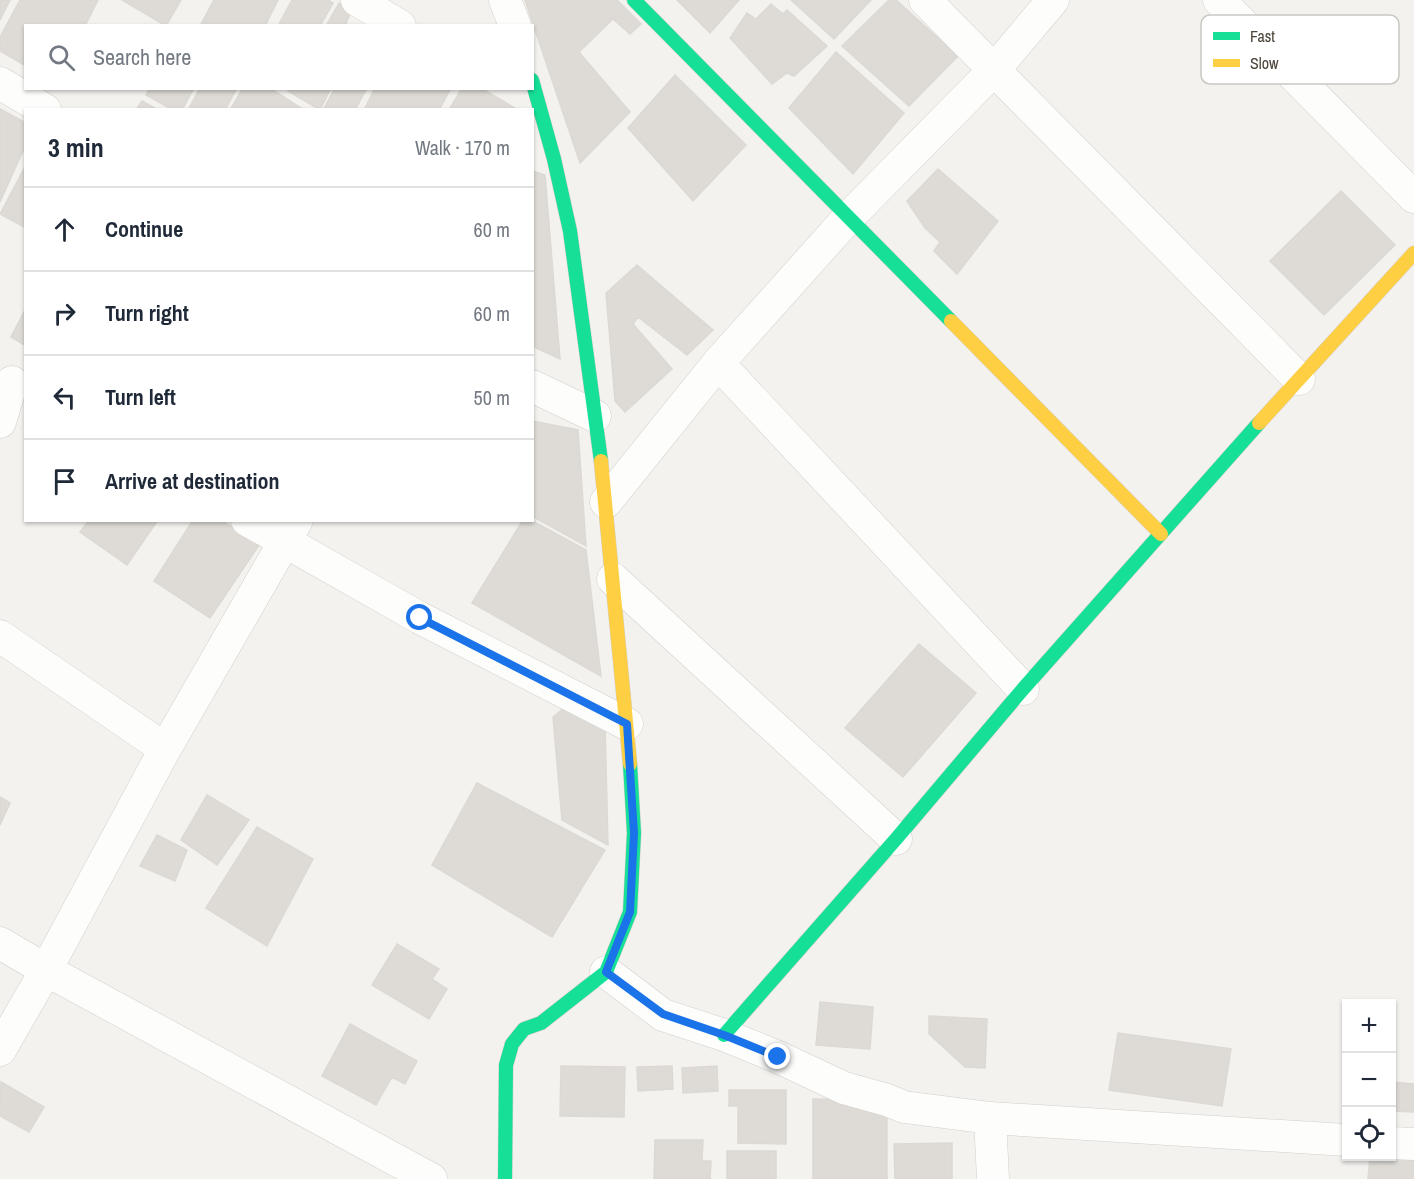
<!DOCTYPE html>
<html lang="en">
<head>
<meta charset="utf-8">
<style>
  body { margin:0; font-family:"Archivo Narrow",sans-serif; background:#f6f6f7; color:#1f2937 }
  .controls { position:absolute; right:18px; bottom:18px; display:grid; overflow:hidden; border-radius:0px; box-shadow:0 2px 4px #0004 }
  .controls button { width:54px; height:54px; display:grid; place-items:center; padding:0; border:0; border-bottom:2px solid #e0e1e3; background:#fff; color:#1f2937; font:30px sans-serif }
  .stop { position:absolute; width:18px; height:18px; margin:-14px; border:4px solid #1a73e8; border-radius:50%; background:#fff }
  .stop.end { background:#1a73e8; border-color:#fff; box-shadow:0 2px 6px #0008 }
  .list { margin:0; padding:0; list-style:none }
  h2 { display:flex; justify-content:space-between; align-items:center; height:78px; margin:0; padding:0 24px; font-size:26px }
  h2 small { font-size:20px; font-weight:400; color:#747a83 }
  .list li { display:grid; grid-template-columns:39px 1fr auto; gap:18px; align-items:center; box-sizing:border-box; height:84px; padding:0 24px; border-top:2px solid #e0e1e3 }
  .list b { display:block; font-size:22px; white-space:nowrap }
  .list em { font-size:20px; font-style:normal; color:#747a83 }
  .icon { flex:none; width:33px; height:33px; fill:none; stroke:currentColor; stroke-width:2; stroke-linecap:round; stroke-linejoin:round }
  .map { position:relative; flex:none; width:1414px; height:1179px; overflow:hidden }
  .search { position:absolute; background:#fff; box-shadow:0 2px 4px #0004; left:24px; top:24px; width:510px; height:66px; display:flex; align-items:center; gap:15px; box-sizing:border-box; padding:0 21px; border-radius:0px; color:#747a83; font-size:22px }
  .panel { position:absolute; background:#fff; box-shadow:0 2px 4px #0004; left:24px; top:108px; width:510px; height:414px; border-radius:0px }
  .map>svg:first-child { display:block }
  .building { fill:#dedbd6; stroke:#dcd9d4; stroke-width:1.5 }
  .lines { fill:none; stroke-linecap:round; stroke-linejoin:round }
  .street-casing { stroke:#d2d0cb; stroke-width:33 }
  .fast-casing { stroke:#d3cfc5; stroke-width:15 }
  .slow-casing { stroke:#d3cfc5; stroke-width:15 }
  .street { stroke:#fdfdfc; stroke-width:32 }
  .fast { stroke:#16e098; stroke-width:14 }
  .slow { stroke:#ffcf43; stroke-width:14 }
  .route { stroke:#1a73e8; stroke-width:8 }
  .key { fill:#fff; stroke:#c9c7c4; stroke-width:1.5 }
  .key-label { font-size:16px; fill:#4b4439 }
</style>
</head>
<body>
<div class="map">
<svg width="1414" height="1179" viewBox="0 0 1414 1179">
  <rect width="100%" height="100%" fill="#f4f2ee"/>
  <path class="building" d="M0,0h10l-10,20z
    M20,0h78l-13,26h-59v40l-26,-15v-14z
    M122,0h59l-15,26z
    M214,0h64l-13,26h-65z
    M292,0h36l5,3 -13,23h-42z
    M525,0h92l24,24 -11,10 -17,-15 -34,33 51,60 -50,51z
    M677,0h62l-29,33z
    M791,0h80l-37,39z
    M889,0h7l62,56 -49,50 -67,-60z
    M339,3l12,8 -6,15h-19z
    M771,4l12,10 4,-4 40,36 -33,30 -7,-3 -15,11 -42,-46 17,-25 9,6z
    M836,52l68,61 -51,61 -64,-66z
    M675,75l71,70 -53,56 -65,-73z
    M150,88h44l-12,22h-9l-27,-15z
    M200,88h37l-12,22h-37z
    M243,88h27l34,22h-74z
    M290,88h41l-11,22 -32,-19z
    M335,88h32l-12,22h-32z
    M375,88h76l-12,22h-75z
    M462,88h19l37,22h-69z
    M142,101l16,9h-22z
    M0,109l26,14v21l-26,58z
    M26,165v63l-26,-14z
    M938,169l60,52 -41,53 -23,-23 6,-9 -15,-14 -18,-27z
    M532,171l13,4 15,184 -28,-13z
    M1341,191l54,54 -71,70 -54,-54z
    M637,265l76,65 -26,25 -49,-38 -5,7 39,45 -47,43 -10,-11 -9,-108z
    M26,308v38l-15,-9z
    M532,421l46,9 8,116 -54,-30z
    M89,520h69l-31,45 -47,-33z
    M193,520h28l38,25 -49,73 -56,-37z
    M523,520h8l55,30 15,126 -129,-73z
    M919,644l57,49 -73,84 -58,-49z
    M568,705l37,19 3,121 -46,-25 -9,-103z
    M477,783l128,67 -53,87 -120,-72z
    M207,795l42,25 -32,45 -36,-25z
    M0,797l10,6 -10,22z
    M257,827l56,32 -46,87 -61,-38z
    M157,835l30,15 -12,31 -35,-15z
    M397,944l42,25 -7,10 15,10 -18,30 -57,-34z
    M820,1002l53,5 -3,42 -54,-4z
    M929,1016l58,3 -2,49 -20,-1 -36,-33z
    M350,1024l67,37 -12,23 -13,-7 -16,28 -54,-29z
    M1118,1033l113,16 -9,57 -113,-16z
    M561,1066l64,1 -1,50 -64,-1z
    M672,1066l1,23 -35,2 -1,-24z
    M717,1066l1,25 -35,2 -1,-25z
    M1,1082l43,25 -15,25 -29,-16z
    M1392,1082l22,2v28l-22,-1z
    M729,1090h57v54l-48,-1v-37h-9z
    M813,1099l74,1v79h-74z
    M655,1140h48l-1,21h9l-1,18h-56z
    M952,1143v36h-57l-1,-35z
    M727,1151h49v28h-49z
    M1370,1156l44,1v22h-46z"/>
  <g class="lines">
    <defs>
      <path id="street" d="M357,0l43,26
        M505,0l10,26
        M925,0l374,379
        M1219,0l195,197
        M0,83l45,27
        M718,363l305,326
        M532,386l63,30
        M0,422l12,-40
        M606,502l112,-139 130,-145 146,-148 59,-70
        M247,520l173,98 207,106
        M613,579l283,260
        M0,636l165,113
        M0,943l46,27 385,209
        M606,972l57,43 61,20 54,22 66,31 43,12 17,7 86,11 3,61
        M0,1050l46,-80 119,-221 132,-229
        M990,1118l356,22
        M1392,1143l22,1"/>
      <path id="fast" d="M634,0l317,321
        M532,80l22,79 16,72 31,230
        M724,1035l172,-196 127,-150 236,-266
        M505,1179l1,-114 6,-21 12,-15 17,-6 65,-51 24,-60 4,-79 -4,-69"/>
      <path id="slow" d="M951,321l210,213
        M1259,423l155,-170
        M601,461l29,303"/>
    </defs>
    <use href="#street" class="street-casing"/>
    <use href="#fast" class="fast-casing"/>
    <use href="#slow" class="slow-casing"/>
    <use href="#street" class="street"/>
    <use href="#fast" class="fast"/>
    <use href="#slow" class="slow"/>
  </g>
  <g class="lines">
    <path class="route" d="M420,618l207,106 7,109 -4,79 -24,60 57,42 61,21 54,22"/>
  </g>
  <rect x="1201" y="15" width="198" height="69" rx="9" class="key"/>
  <rect x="1213" y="32" width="27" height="8" fill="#16e098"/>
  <rect x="1213" y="59" width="27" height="8" fill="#ffcf43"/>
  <g class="key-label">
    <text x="1250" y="42">Fast</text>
    <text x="1250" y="69">Slow</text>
  </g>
</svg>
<div class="controls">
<button>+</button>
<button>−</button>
<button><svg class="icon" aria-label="locate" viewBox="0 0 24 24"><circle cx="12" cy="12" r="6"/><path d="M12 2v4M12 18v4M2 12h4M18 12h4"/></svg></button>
</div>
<div class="stop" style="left:420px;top:618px"></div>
<div class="stop end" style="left:778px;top:1057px"></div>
<div class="search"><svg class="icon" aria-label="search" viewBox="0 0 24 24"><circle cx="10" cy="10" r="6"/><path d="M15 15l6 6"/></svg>Search here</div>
<section class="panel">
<h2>3 min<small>Walk · 170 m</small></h2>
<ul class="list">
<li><svg class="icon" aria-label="ahead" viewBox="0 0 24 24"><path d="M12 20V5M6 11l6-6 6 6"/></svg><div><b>Continue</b></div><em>60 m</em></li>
<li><svg class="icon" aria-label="right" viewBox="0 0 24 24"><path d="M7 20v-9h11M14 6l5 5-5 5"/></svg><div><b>Turn right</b></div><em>60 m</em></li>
<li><svg class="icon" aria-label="left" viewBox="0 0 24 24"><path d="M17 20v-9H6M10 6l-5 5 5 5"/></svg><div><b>Turn left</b></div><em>50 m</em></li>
<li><svg class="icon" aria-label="arrive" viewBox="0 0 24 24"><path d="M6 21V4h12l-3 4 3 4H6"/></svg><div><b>Arrive at destination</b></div></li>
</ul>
</section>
</div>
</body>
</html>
